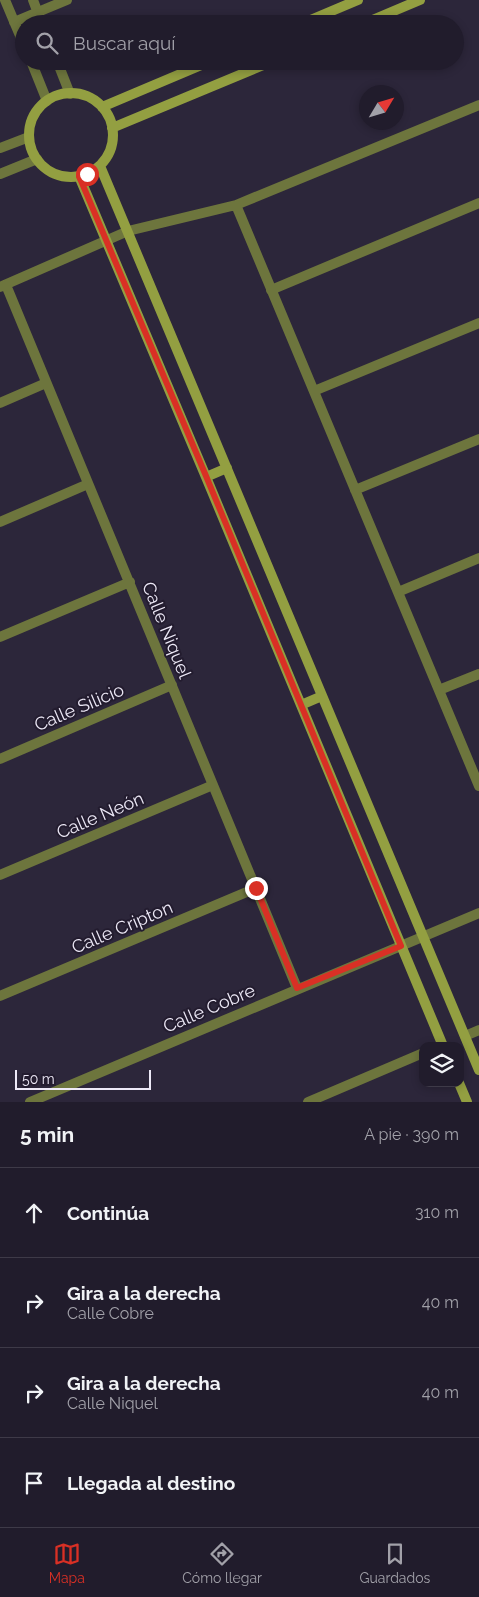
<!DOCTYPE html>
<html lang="es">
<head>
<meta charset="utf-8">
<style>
  body { margin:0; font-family:Raleway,sans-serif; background:#292534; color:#f1f3f6 }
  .controls { position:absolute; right:15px; bottom:15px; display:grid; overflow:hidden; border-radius:10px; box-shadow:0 2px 8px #0003 }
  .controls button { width:45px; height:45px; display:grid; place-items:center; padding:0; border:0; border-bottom:1px solid #3e3a48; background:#211c2c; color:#f1f3f6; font:25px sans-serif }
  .compass { position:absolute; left:359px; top:85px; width:45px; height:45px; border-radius:50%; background:#211c2c; box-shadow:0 2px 8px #0003; rotate:52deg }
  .scale { position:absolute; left:15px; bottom:12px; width:136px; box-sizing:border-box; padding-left:5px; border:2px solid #ede9f7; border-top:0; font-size:14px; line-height:18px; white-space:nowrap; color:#ede9f7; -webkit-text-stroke:4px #231c2f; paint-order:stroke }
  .stop { position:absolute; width:15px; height:15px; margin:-11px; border:4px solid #d93025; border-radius:50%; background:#fff }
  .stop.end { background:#d93025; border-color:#fff; box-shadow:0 1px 5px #0008 }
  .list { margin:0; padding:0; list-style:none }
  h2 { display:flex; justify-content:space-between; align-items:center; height:65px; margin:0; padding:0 20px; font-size:21px }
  h2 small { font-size:16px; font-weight:400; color:#a2a1a9 }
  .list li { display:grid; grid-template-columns:32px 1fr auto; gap:15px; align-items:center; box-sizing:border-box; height:90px; padding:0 20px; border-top:1px solid #3e3a48 }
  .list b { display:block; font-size:19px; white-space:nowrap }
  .list p { margin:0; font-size:16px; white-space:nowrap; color:#a2a1a9 }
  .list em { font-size:16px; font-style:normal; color:#a2a1a9 }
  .icon { flex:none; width:28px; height:28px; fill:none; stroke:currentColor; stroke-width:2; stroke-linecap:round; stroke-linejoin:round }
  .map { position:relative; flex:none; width:479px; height:1102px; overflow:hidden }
  .search { position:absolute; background:#211c2c; box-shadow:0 2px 8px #0003; left:15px; right:15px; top:15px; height:55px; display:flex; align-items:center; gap:12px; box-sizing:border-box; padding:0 18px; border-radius:28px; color:#a2a1a9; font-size:19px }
  .sheet { height:425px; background:#211c2c }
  nav { display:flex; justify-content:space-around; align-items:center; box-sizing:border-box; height:70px; border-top:1px solid #3e3a48; background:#211c2c; font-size:14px; color:#a2a1a9 }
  nav a { display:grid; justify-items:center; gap:2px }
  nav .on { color:#d93025 }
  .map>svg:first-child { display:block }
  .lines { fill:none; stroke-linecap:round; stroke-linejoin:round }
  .street { stroke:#6d753d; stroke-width:10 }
  .secondary { stroke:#939f41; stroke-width:10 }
  .route { stroke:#d93025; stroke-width:6 }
  .labels { text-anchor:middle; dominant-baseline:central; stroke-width:4; stroke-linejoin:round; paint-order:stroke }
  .street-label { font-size:18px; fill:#ede9f7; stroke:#231c2f }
</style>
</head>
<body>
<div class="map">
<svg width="479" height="1102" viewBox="0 0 479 1102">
  <rect width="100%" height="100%" fill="#2c263a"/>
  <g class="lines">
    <path class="street" d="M5,0l19,45
      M33,0l9,24
      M14,22l53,-22
      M31,61l16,40
      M57,61l13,33
      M0,148l29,-11
      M0,174l37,-15
      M236,205l243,581
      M6,285l291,703
      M0,287l128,-56 108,-26 243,-100
      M271,290l208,-87
      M314,391l165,-68
      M0,403l46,-20
      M355,490l124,-51
      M0,522l88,-38
      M398,592l81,-34
      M0,637l130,-55
      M439,690l40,-16
      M0,759l172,-74
      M0,875l213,-90
      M0,996l256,-108
      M465,1036l14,-6
      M30,1102l449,-189
      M308,1102l115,-49"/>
    <path class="secondary" d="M301,24l57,-24
      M363,24l57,-24
      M29 135a42 42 0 1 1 84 0a42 42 0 1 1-84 0Z
      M102,107l109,-46
      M112,128l161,-67
      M100,166l379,904
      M79,176l127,301 237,569
      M206,477l21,-9
      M301,705l21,-9
      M459,1083l8,19"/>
  </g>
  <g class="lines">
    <path class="route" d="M87,174l-8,2 127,300 195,470 -104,42 -41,-100"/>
  </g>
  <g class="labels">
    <g class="street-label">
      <text transform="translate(167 630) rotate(68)">Calle Niquel</text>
      <text transform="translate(79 707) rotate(-23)">Calle Silicio</text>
      <text transform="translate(100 815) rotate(-23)">Calle Neón</text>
      <text transform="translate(122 927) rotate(-23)">Calle Cripton</text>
      <text transform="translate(209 1008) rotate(-23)">Calle Cobre</text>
    </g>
  </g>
</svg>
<div class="controls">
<button><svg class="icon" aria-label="layers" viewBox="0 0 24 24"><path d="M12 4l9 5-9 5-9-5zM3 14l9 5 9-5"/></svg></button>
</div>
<svg class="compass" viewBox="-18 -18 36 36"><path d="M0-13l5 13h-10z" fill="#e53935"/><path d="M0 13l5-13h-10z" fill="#a2a1a9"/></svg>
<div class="scale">50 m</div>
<div class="stop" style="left:87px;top:174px"></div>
<div class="stop end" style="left:256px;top:888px"></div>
<div class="search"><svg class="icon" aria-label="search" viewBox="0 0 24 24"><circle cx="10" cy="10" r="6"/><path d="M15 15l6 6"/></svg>Buscar aquí</div>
</div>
<section class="sheet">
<h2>5 min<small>A pie · 390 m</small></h2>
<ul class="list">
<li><svg class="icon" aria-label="ahead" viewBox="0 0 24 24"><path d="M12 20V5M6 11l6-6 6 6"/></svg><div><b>Continúa</b></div><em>310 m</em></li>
<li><svg class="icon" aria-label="right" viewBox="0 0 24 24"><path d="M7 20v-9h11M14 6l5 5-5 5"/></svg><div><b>Gira a la derecha</b><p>Calle Cobre</p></div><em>40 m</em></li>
<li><svg class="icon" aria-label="right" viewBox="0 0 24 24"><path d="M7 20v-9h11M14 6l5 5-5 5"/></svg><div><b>Gira a la derecha</b><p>Calle Niquel</p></div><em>40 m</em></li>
<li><svg class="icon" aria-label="arrive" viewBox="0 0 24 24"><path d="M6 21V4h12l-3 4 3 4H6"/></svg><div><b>Llegada al destino</b></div></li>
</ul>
</section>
<nav>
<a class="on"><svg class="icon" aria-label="map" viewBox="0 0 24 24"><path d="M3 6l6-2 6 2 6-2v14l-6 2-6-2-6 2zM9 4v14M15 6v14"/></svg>Mapa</a>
<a><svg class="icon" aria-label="directions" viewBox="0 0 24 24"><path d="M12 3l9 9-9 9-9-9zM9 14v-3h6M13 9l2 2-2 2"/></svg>Cómo llegar</a>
<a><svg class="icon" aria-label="saved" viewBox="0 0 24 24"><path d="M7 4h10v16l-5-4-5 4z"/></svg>Guardados</a>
</nav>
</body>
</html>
